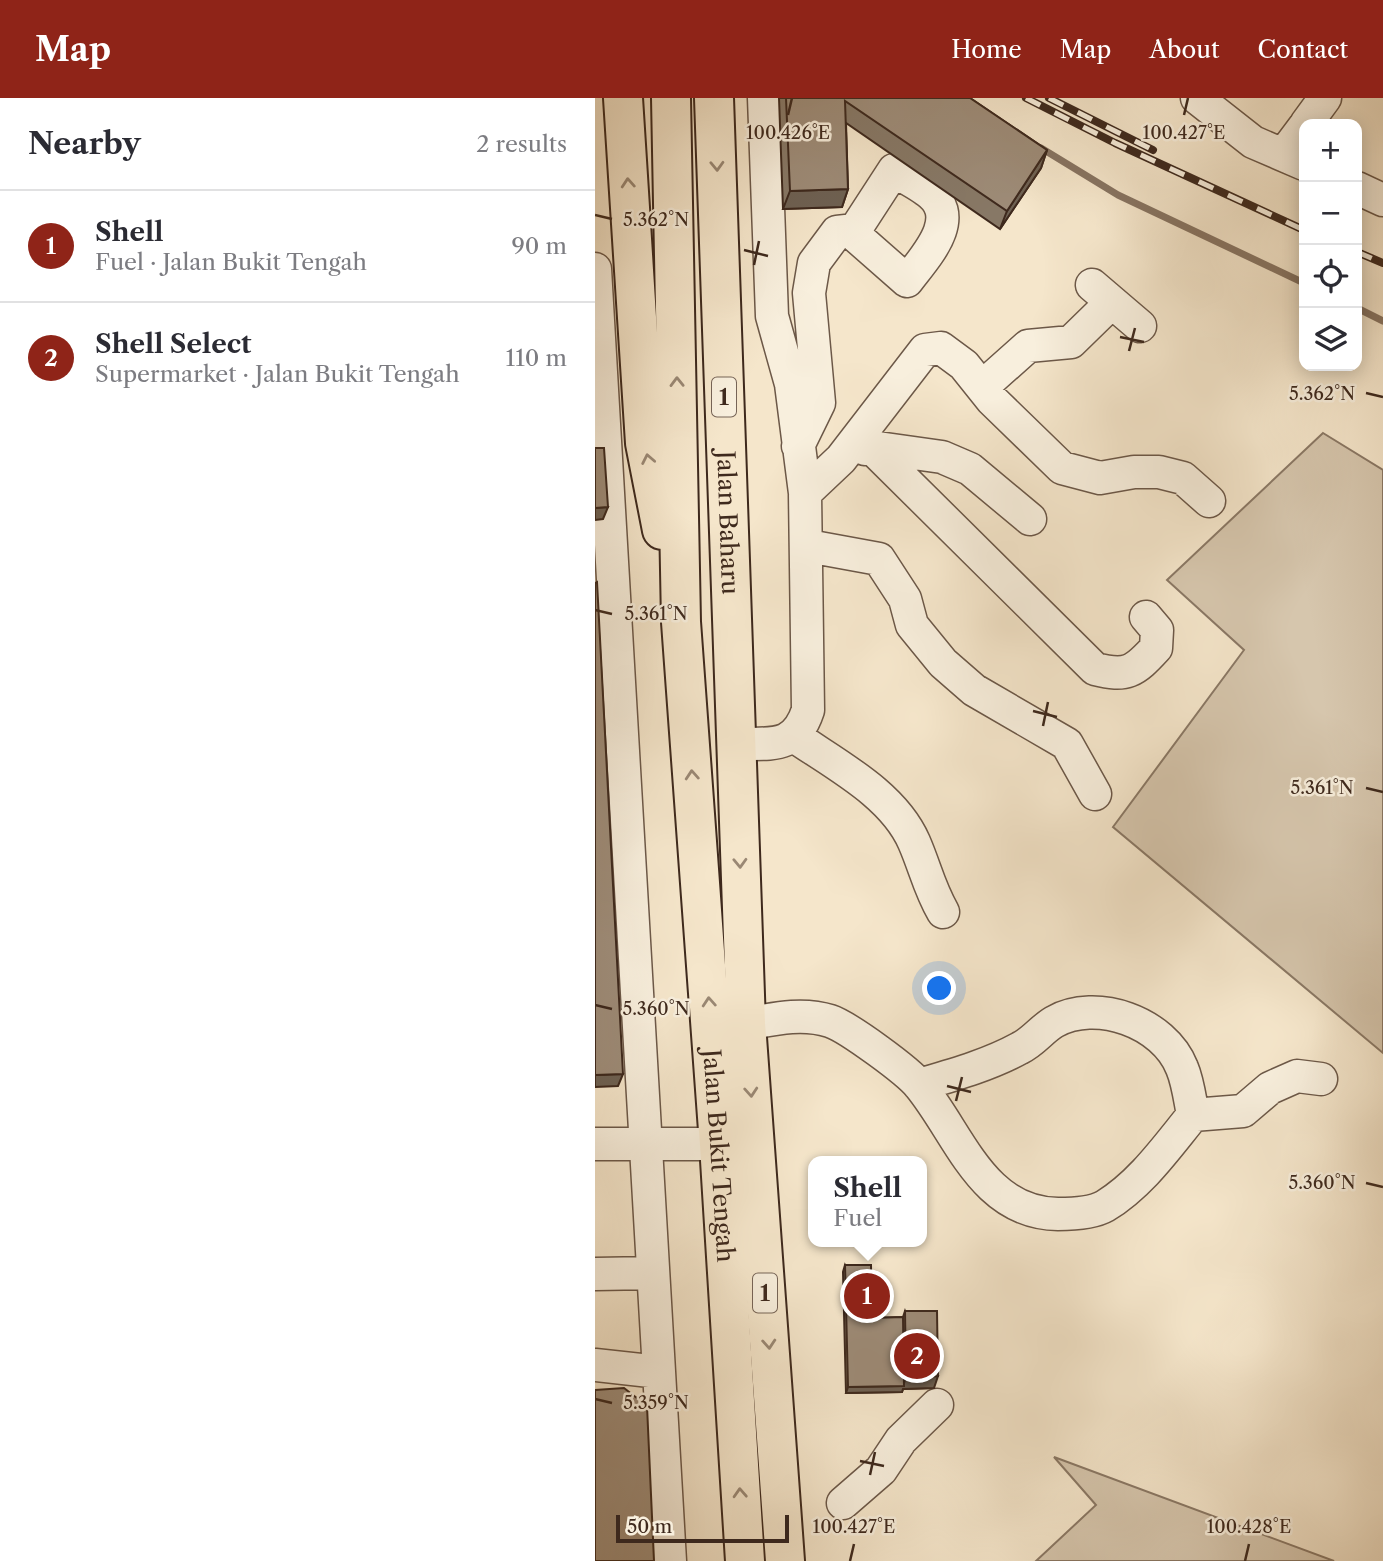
<!DOCTYPE html>
<html lang="en">
<head>
<meta charset="utf-8">
<style>
  body { margin:0; font-family:"Libre Caslon Text",serif; background:#f2f2f3; color:#2b2b33 }
  .controls { position:absolute; right:21px; top:21px; display:grid; overflow:hidden; border-radius:14px; box-shadow:0 4px 18px #0003 }
  .controls button { width:63px; height:63px; display:grid; place-items:center; padding:0; border:0; border-bottom:2px solid #e1e1e2; background:#fff; color:#2b2b33; font:35px sans-serif }
  .scale { position:absolute; left:21px; bottom:18px; width:173px; box-sizing:border-box; padding-left:7px; border:4px solid #3e291d; border-top:0; font-size:19px; line-height:24px; white-space:nowrap; color:#3e291d; -webkit-text-stroke:5px #f8efdd; paint-order:stroke }
  .you { position:absolute; left:345px; top:891px; width:24px; height:24px; margin:-18px; border:5px solid #fff; border-radius:50%; background:#1a73e8; box-shadow:0 0 0 10px #1a73e833 }
  .badge { display:grid; place-items:center; width:46px; height:46px; border-radius:50%; background:#8f2418; color:#fff; font-size:23px; font-weight:700 }
  .pin { position:absolute; translate:-50% -50%; border:4px solid #fff; box-shadow:0 2px 7px #0006 }
  .popup { position:absolute; left:213px; top:1058px; width:119px; height:91px; box-sizing:border-box; display:grid; place-content:center; border-radius:14px; background:#fff; filter:drop-shadow(0 2px 5px #0005); font-size:23px; white-space:nowrap; color:#7c7c81 }
  .popup b { font-size:26px; color:#2b2b33 }
  .popup::after { content:''; position:absolute; left:50%; top:100%; margin-left:-14px; border:14px solid transparent; border-top-color:#fff }
  .list { margin:0; padding:0; list-style:none }
  h2 { display:flex; justify-content:space-between; align-items:center; height:91px; margin:0; padding:0 28px; font-size:30px }
  h2 small { font-size:23px; font-weight:400; color:#7c7c81 }
  .list li { display:grid; grid-template-columns:46px 1fr auto; gap:21px; align-items:center; box-sizing:border-box; height:112px; padding:0 28px; border-top:2px solid #e1e1e2 }
  .list b { display:block; font-size:26px; white-space:nowrap }
  .list p { margin:0; font-size:23px; white-space:nowrap; color:#7c7c81 }
  .list em { font-size:23px; font-style:normal; color:#7c7c81 }
  .icon { flex:none; width:38px; height:38px; fill:none; stroke:currentColor; stroke-width:2; stroke-linecap:round; stroke-linejoin:round }
  .map { position:relative; flex:none; width:788px; height:1463px; overflow:hidden }
  header { display:flex; align-items:center; gap:42px; box-sizing:border-box; height:98px; padding:0 35px; background:#8f2418; color:#fff }
  header strong { font-size:33px }
  nav { display:flex; gap:38px; margin-inline-start:auto; font-size:24px }
  main { display:flex }
  aside { flex:1; background:#fff }
  .map>svg:first-child { display:block }
  .green { fill:#d6c6ad; stroke:#8a7865; stroke-width:2 }
  .lines { fill:none; stroke-linecap:round; stroke-linejoin:round }
  .stream { stroke:#877462; stroke-width:7 }
  .minor-casing { stroke:#6c5848; stroke-width:35 }
  .highway-casing { stroke:#3e291d; stroke-width:42 }
  .minor { stroke:#f8efdd; stroke-width:32 }
  .highway { stroke:#f5e6cb; stroke-width:38 }
  .rail-casing { stroke:#3e291d; stroke-width:8 }
  .rail { stroke:#f8efdd; stroke-width:5; stroke-dasharray:16; stroke-linecap:butt }
  .wall { fill:#877866; stroke:#3e291d; stroke-width:2 }
  .shaded-wall { fill:#6e6153; stroke:#3e291d; stroke-width:2 }
  .building { fill:#9d8b77; stroke:#3e291d; stroke-width:2 }
  .oneway { stroke:#9a8874 }
  .ticks { fill:none; stroke:#3e291d; stroke-width:2.5 }
  .labels { text-anchor:middle; dominant-baseline:central; stroke-width:5; stroke-linejoin:round; paint-order:stroke }
  .shield { fill:#f8efdd; stroke:#766457; stroke-width:2 }
  .shield-label { font-size:23px; font-weight:bold; fill:#3e291d }
  .street-label { font-size:24px; fill:#3e291d; stroke:#f8efdd }
  .ticks-label { font-size:18px; text-anchor:middle; fill:#3e291d; stroke:#f8efdd; stroke-width:5; stroke-linejoin:round; paint-order:stroke }
</style>
</head>
<body>
<header>
<strong>Map</strong>
<nav><a>Home</a><a>Map</a><a>About</a><a>Contact</a></nav>
</header>
<main>
<aside>
<h2>Nearby<small>2 results</small></h2>
<ul class="list">
<li><span class="badge">1</span><div><b>Shell</b><p>Fuel · Jalan Bukit Tengah</p></div><em>90 m</em></li>
<li><span class="badge">2</span><div><b>Shell Select</b><p>Supermarket · Jalan Bukit Tengah</p></div><em>110 m</em></li>
</ul>
</aside>
<div class="map">
<svg width="788" height="1463" viewBox="0 0 788 1463">
  <rect width="100%" height="100%" fill="#f5e6cb"/>
  <filter id="stains"><feTurbulence type="fractalNoise" baseFrequency=".00286" numOctaves="4"/><feColorMatrix values="0 0 0 0 .2 0 0 0 0 .09 0 0 0 0 .02 0 0 0 .5 -.17"/></filter>
  <radialGradient id="worn" r=".72"><stop offset=".6" stop-color="#630" stop-opacity="0"/><stop offset="1" stop-color="#630" stop-opacity=".3"/></radialGradient>
  <path class="green" d="M728,335l60,37v583l-270,-226 131,-177 -77,-70z
    M459,1359l280,104h-298l60,-56z"/>
  <g class="lines">
    <path class="stream" d="M446,50l77,47 186,88
      M762,210l26,13"/>
    <defs>
      <path id="minor" d="M602,0l56,44 51,22
        M711,26l19,-26
        M688,57l21,-28
        M762,90l26,12
        M0,171l75,1292
        M497,187l48,41
        M387,289l46,-41 43,-4 41,-40
        M203,348l21,-43 -10,-110 5,-30 23,-31 18,-2 39,-60c11,8 23,13 33,21 37,26 -2,66 -20,90l-57,-50
        M276,349l224,222c32,8 39,3 61,-21l1,-18 -11,-13
        M270,351l6,-2 71,10 28,12 60,50
        M210,395l36,-34 84,-109 16,-2 23,17 28,35 70,68 38,10 34,-6h25l24,6 26,23
        M213,448l71,13 26,40 7,26 31,38 31,27 93,54 28,50
        M199,638c42,29 99,58 120,106 11,25 15,46 29,70
        M140,646c36,-1 60,6 73,-34l-3,-217 -14,-109 -19,-68 -8,-218
        M151,926c27,-5 56,-12 84,-3 18,6 78,50 90,65 40,49 62,127 138,128 13,0 35,-1 47,-8 36,-22 61,-58 88,-91l50,-4 27,-23 27,-12 24,3
        M324,987c34,-10 70,-20 101,-37 13,-6 22,-19 34,-26 42,-24 110,0 128,46 6,14 8,32 11,47
        M0,1046h124
        M0,1176l58,-1
        M0,1267l64,7
        M248,1405l38,-33 20,-30 36,-35"/>
      <g id="highway">
        <path d="M28,0l22,345 17,87"/>
        <path id="s1" d="M76,0l10,524 38,522 26,417"/>
        <path id="s2" d="M119,0l32,926 39,537"/>
      </g>
    </defs>
    <use href="#minor" class="minor-casing"/>
    <use href="#highway" class="highway-casing"/>
    <use href="#minor" class="minor"/>
    <use href="#highway" class="highway"/>
    <defs>
      <path id="rail" d="M431,0l89,45 189,87
        M454,0l104,52
        M762,154l26,11"/>
    </defs>
    <use href="#rail" class="rail-casing"/>
    <use href="#rail" class="rail"/>
  </g>
  <path class="wall" d="M184,0h191l77,52 -6,18 -41,61 -154,-106 2,66 -6,18 -59,2z
    M250,1167l27,53 31,-1 2,-6 29,77 -31,1 -1,3 -56,1 -3,-121z"/>
  <path class="shaded-wall" d="M452,52l-6,18 -41,61 7,-18z
    M253,91l-6,18 -59,2 7,-18z
    M13,409l-5,12 -8,1v-12z
    M28,976l-5,12 -23,1v-12z
    M343,1278l-4,12 -31,1 -1,3 -56,1 2,-6 55,-1 3,-9z"/>
  <path class="building" d="M191,0h184l77,52 -40,61 -162,-110 3,88 -58,2z
    M0,350h9l4,59 -13,1z
    M2,484l26,492 -28,1v-492z
    M250,1167h26l1,53 31,-1 1,69 -56,1z
    M310,1213h32l1,65 -32,1z
    M29,1290l23,18 7,155h-59v-171z"/>
  <defs><path id="oneway-chevron" d="M-2-3.5L2.5 0L-2 3.5" fill="none" stroke-width="1.6" stroke-linecap="round" stroke-linejoin="round" transform="scale(1.75)"/></defs>
  <g class="oneway">
    <use href="#oneway-chevron" transform="translate(122 68) rotate(88)"/>
    <use href="#oneway-chevron" transform="translate(33 85) rotate(-94)"/>
    <use href="#oneway-chevron" transform="translate(82 284) rotate(-91)"/>
    <use href="#oneway-chevron" transform="translate(53 361) rotate(-101)"/>
    <use href="#oneway-chevron" transform="translate(97 677) rotate(-94)"/>
    <use href="#oneway-chevron" transform="translate(145 765) rotate(88)"/>
    <use href="#oneway-chevron" transform="translate(114 904) rotate(-94)"/>
    <use href="#oneway-chevron" transform="translate(156 994) rotate(86)"/>
    <use href="#oneway-chevron" transform="translate(174 1246) rotate(86)"/>
    <use href="#oneway-chevron" transform="translate(145 1395) rotate(-93)"/>
  </g>
  <path class="ticks" d="M193,17l4,-17M589,17l4,-17M0,117l17,4M149,152l24,6M159,167l5,-24M525,239l24,5M534,253l6,-23M771,295l17,4M0,512l17,4M438,613l24,6M448,628l5,-24M771,690l17,4M0,907l17,4M352,988l24,6M361,1003l6,-24M771,1085l17,4M0,1301l17,4M265,1363l24,5M275,1377l5,-23M255,1463l4,-17M650,1463l4,-17"/>
  <g class="labels">
    <g class="shield">
      <rect x="117" y="279.5" width="24" height="39" rx="5"/>
      <rect x="158" y="1175.5" width="24" height="39" rx="5"/>
    </g>
    <g class="shield-label">
      <text x="129" y="299">1</text>
      <text x="170" y="1195">1</text>
    </g>
    <g class="street-label">
      <text stroke="none"><textPath href="#s2" startOffset="425">Jalan Baharu</textPath></text>
      <text stroke="none"><textPath href="#s1" startOffset="1059">Jalan Bukit Tengah</textPath></text>
    </g>
  </g>
  <g class="ticks-label">
    <text x="193" y="41">100.426°E</text>
    <text x="589" y="41">100.427°E</text>
    <text x="61" y="128">5.362°N</text>
    <text x="727" y="302">5.362°N</text>
    <text x="61" y="522">5.361°N</text>
    <text x="727" y="696">5.361°N</text>
    <text x="61" y="917">5.360°N</text>
    <text x="727" y="1091">5.360°N</text>
    <text x="61" y="1311">5.359°N</text>
    <text x="259" y="1435">100.427°E</text>
    <text x="654" y="1435">100.428°E</text>
  </g>
  <rect width="100%" height="100%" filter="url(#stains)"/>
  <rect width="100%" height="100%" fill="url(#worn)"/>
</svg>
<div class="controls">
<button>+</button>
<button>−</button>
<button><svg class="icon" aria-label="locate" viewBox="0 0 24 24"><circle cx="12" cy="12" r="6"/><path d="M12 2v4M12 18v4M2 12h4M18 12h4"/></svg></button>
<button><svg class="icon" aria-label="layers" viewBox="0 0 24 24"><path d="M12 4l9 5-9 5-9-5zM3 14l9 5 9-5"/></svg></button>
</div>
<div class="scale">50 m</div>
<div class="you"></div>
<div class="pin badge" style="left:272px;top:1198px">1</div>
<div class="popup"><b>Shell</b>Fuel</div>
<div class="pin badge" style="left:322px;top:1258px">2</div>
</div>
</main>
</body>
</html>
